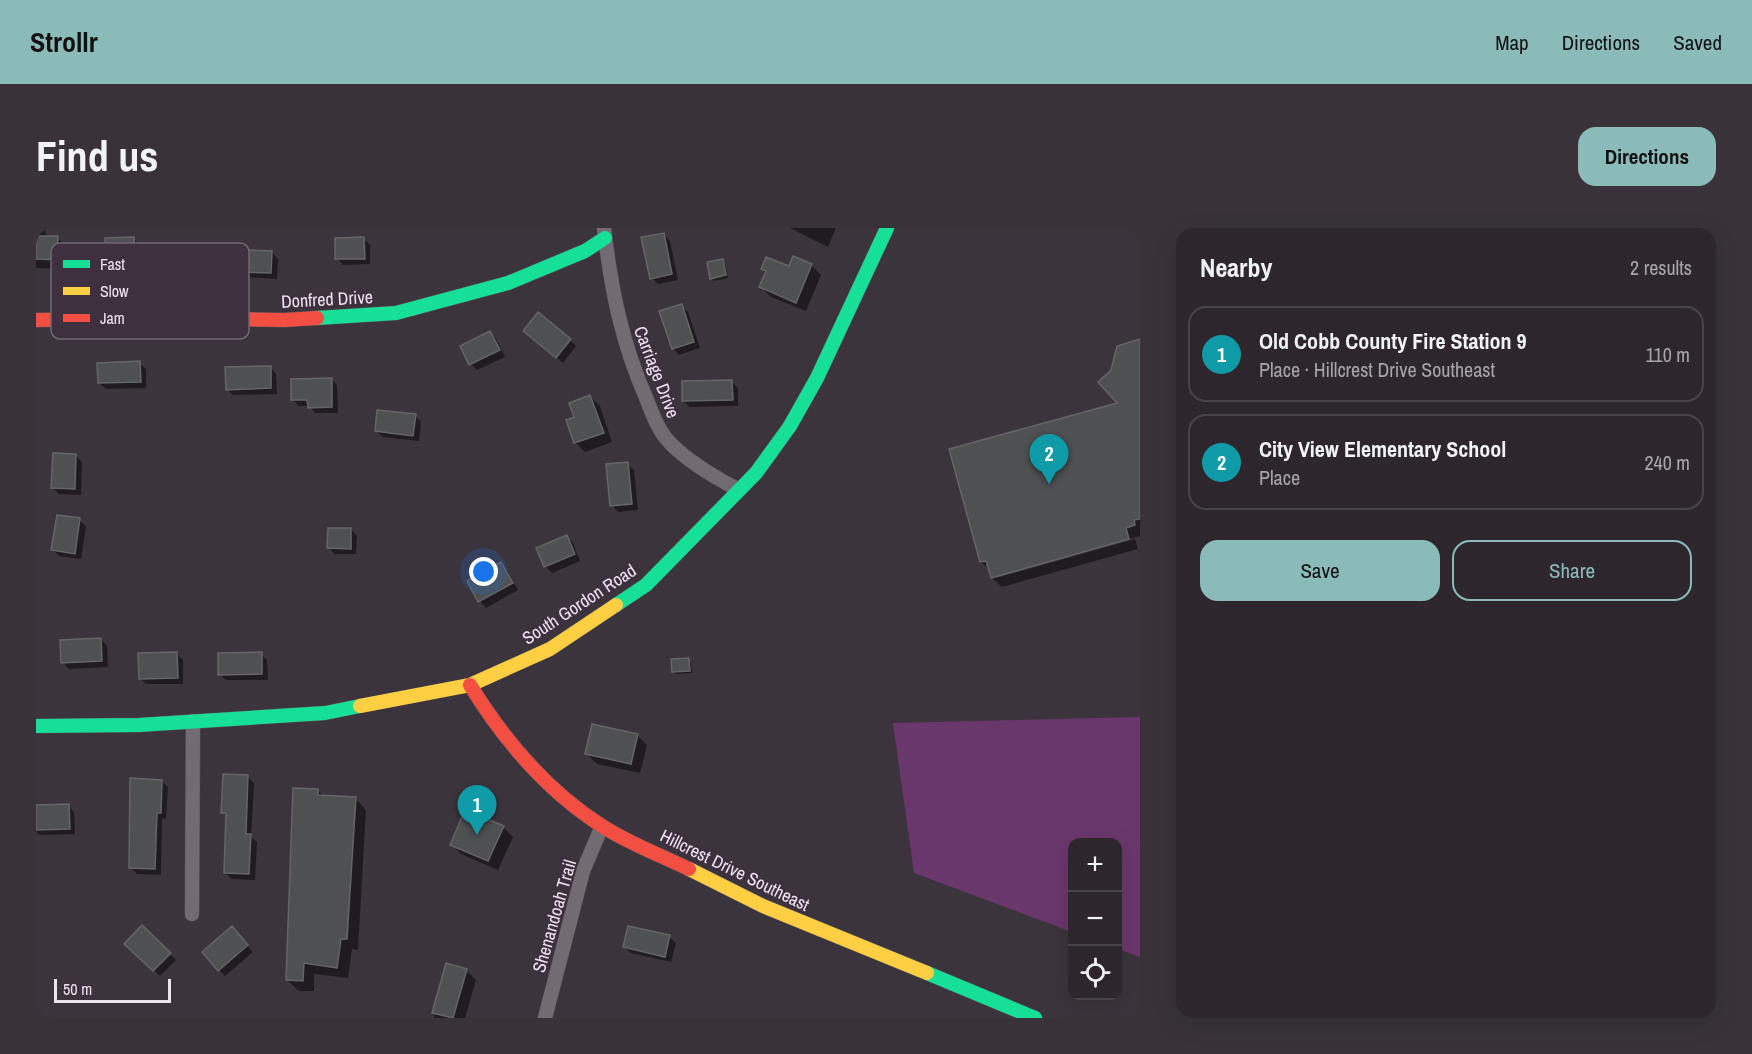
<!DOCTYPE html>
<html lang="en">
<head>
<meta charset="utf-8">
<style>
  body { margin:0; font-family:"Archivo Narrow",sans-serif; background:#393339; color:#f1f3f6 }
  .controls { position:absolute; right:18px; bottom:18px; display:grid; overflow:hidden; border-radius:12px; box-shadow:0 6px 24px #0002 }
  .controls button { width:54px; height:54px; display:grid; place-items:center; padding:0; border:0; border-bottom:2px solid #484449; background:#2d272d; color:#f1f3f6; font:30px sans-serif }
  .scale { position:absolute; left:18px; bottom:15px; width:117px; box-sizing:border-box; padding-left:6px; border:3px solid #ede4ed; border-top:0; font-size:16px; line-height:21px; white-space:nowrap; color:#ede4ed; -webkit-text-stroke:4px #3f303f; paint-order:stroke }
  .you { position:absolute; left:448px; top:344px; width:21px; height:21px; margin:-15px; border:4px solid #fff; border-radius:50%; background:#1a73e8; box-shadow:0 0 0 9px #1a73e833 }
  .badge { display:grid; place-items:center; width:39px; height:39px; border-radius:50%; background:#8bbbb9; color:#fff; font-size:20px; font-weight:700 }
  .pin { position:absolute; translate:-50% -50px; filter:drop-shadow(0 2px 3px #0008) }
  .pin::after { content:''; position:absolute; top:32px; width:21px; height:18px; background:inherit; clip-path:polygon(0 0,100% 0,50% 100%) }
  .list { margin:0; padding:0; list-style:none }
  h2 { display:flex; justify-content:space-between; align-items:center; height:78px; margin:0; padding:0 24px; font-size:26px }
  h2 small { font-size:20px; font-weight:400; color:#a7a5aa }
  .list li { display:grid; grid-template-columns:39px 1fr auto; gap:18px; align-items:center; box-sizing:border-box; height:96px; margin:0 12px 12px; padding:0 12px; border:2px solid #484449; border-radius:18px }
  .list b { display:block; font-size:22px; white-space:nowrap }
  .list p { margin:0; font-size:20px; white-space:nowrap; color:#a7a5aa }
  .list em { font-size:20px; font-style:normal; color:#a7a5aa }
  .actions { display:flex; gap:12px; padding:18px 24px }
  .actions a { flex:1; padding:14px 0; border:2px solid #8bbbb9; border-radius:18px; text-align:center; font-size:21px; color:#8bbbb9 }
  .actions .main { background:#8bbbb9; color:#111 }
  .icon { flex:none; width:33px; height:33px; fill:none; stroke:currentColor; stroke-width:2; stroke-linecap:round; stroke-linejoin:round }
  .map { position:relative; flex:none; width:1104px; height:790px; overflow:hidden; border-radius:18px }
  header { display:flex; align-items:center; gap:36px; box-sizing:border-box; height:84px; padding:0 30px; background:#8bbbb9; color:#111 }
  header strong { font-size:28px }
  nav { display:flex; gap:33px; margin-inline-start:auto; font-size:21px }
  .intro { display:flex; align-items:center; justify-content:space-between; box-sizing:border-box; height:144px; padding:0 36px }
  h1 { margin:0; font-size:42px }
  .button { padding:15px 27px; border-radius:18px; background:#8bbbb9; color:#111; font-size:21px; font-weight:700 }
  main { display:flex; gap:36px; padding:0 36px }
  aside { flex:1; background:#2d272d; border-radius:18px; box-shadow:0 6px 24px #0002 }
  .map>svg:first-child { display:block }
  .green { fill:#6a376c }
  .shadow { fill:#0007 }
  .building { fill:#4f5052; stroke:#646567; stroke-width:1.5 }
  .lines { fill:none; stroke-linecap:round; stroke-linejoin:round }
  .street-casing { stroke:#575157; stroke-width:15 }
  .fast-casing { stroke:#575157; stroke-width:15 }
  .slow-casing { stroke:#575157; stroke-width:15 }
  .jam-casing { stroke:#575157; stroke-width:15 }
  .street { stroke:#726c72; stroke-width:14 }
  .fast { stroke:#16e098; stroke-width:14 }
  .slow { stroke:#ffcf43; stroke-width:14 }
  .jam { stroke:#f24e42; stroke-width:14 }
  .labels { text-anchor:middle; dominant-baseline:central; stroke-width:4.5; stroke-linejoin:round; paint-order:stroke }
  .street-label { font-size:18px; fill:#ede4ed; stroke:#3f303f }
  .key { fill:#3f303f; stroke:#736673; stroke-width:1.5 }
  .key-label { font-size:16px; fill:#ede4ed }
</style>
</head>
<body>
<header>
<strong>Strollr</strong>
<nav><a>Map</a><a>Directions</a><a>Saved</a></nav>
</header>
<div class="intro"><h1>Find us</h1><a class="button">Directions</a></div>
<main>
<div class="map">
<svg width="1104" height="790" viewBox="0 0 1104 790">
  <rect width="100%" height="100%" fill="#3c343c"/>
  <path class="green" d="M1104,489v240l-22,-8v-107h-46v90l-158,-59 -21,-150z"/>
  <path class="shadow" d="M0,0h9l1,9 11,1 10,9 -1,22 -30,-1z
    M754,0h46l-8,19z
    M627,6l7,7 8,39 -20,4 -6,-6z
    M98,11l6,6 1,20 -28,1 -6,-6z
    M328,11l6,6v19l-27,1 -6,-7z
    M236,24l6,7 -1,20 -33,-2 -14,-10z
    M687,33l2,2 3,15 -14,3 -3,-3z
    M775,37l10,10 -15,36 -35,-14 -10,-10 6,-14 -4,-5z
    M646,78l6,6 12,36 -21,7 -6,-7z
    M454,105l6,6 9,18 -28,13 -6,-6z
    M495,109l39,3 6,6 -13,17z
    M1104,113v195l-144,39v3l139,-39 3,10 -136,38 -10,-9 -2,-8 -9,-8 139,-158z
    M103,135l7,6v19l-40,1 -7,-6z
    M234,139l6,7 1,20 -44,1 -6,-6z
    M295,151l6,6 1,28h-23l-6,-7h-10l-6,-6z
    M696,154l6,6v18l-48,1 -7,-6z
    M554,169l10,9 12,36 -27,10 -10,-10 1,-24z
    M379,187l6,7 -2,19 -36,-4 -7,-6z
    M40,228l6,6 -1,33 -22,-1 -6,-6z
    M591,236l7,6 4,40 -20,2 -6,-7z
    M43,292l7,6 -5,33 -22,-3 -6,-6z
    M315,301l6,7 -1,18h-21l-6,-6z
    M531,309l6,6 7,18 -28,12 -7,-7 -7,-17z
    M464,336l7,6 11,20 -32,18 -6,-7 -11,-19z
    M65,411l6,7 1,21 -39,2 -7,-7z
    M141,426l6,6v24h-37l-6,-6z
    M225,426l6,6 1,20h-42l-7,-6z
    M653,432l2,3 1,10 -16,1 -3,-3z
    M601,507l10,10 -7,28 -43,-9 -10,-10z
    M211,548l7,7 -3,54 6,5 -2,38 -23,-1 -7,-6 2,-56 -4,-5z
    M125,553l7,6 -2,32h-4l-1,56 -24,-1 -6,-6z
    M282,562l6,7 31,1 11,12 -8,140 -6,-1 -4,29 -34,-4v17h-15l-12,-11z
    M32,577l6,7 1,22 -35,1 -4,-3v-26z
    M467,599l10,10 -15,33 -37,-16 -10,-10z
    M106,699l34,33 -16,16 -33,-32z
    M202,707l15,17 -28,24 -6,-6z
    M633,709l7,6 -5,19 -40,-9 -7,-6z
    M430,742l10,10 -11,38h-31v-5z"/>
  <path class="building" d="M628,5l8,41 -22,5 -9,-42z
    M0,8h22l-1,24 -21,-1z
    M98,9l1,23h-30v-22z
    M328,9l1,22h-30v-21z
    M193,21l43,2 -1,22 -34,-1v-4l-9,-1z
    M757,28l19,8 -16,39 -37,-16 7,-16 -5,-2 5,-12 23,9z
    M687,31l3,16 -16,4 -3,-17z
    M646,76l12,38 -22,7 -13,-38z
    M502,84l33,27 -15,19 -33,-27z
    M454,103l10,19 -31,15 -9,-19z
    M1104,111v180l-6,1 1,5 -9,3 3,11 -138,39 -5,-17 -6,1 -31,-113 168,-46 -19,-21 13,-12 6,-24z
    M104,133l1,21 -43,1 -1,-20z
    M235,138v22l-45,2 -1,-23z
    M296,150v29l-24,1 -1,-8h-16v-21z
    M696,152l1,20 -51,1v-20z
    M554,167l14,38 -30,10 -8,-23 8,-3 -5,-14z
    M341,182l39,4 -3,22 -38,-5z
    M17,225l23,1 -1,35 -24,-1z
    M592,234l4,42 -22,2 -4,-42z
    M21,287l23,3 -5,36 -24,-4z
    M292,300h23v21l-24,-1z
    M531,307l8,19 -31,13 -8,-19z
    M465,334l12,21 -35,19 -11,-21z
    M65,410l1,23 -41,2 -1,-23z
    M141,424l1,26 -39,1 -1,-26z
    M226,424v22l-44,1v-22z
    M653,430l1,13 -18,1 -1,-13z
    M556,496l46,10 -7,30 -46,-10z
    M187,546l25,1 -2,59h5l-2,40 -25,-1 2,-60h-5z
    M94,550l32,2 -1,33h-4l-2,56 -26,-1z
    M257,560l25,1v6l38,2 -9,142h-6l-4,29 -33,-5 -1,18 -17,-1z
    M33,576l1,25 -34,1v-25z
    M428,584l21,10 2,-3 17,7 -16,35 -38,-16z
    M106,697l29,28 -18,18 -29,-27z
    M196,698l16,19 -30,26 -16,-19z
    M592,698l42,9 -5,22 -42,-10z
    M410,735l21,6 -14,49 -21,-5z"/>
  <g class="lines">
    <defs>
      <path id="street" d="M568,0c7,61 18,116 43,172 6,16 12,32 24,44 19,19 45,34 68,46
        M156,686l1,-193
        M509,790l38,-147 19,-45"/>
      <path id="fast" d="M281,90l79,-5 112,-30 77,-32 20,-13
        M580,377l30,-20 110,-112 34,-47 27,-48 70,-150
        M0,498l103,-1 186,-12 35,-7
        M891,745l108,45"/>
      <path id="slow" d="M324,478l110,-21 80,-36 66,-44
        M653,641l74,37 164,67"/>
      <path id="jam" d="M0,92l151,-2 97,2 33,-2
        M434,457c34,55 77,106 132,141 26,17 58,29 87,43"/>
    </defs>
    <use href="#street" class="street-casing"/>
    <use href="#fast" class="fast-casing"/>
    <use href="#slow" class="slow-casing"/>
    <use href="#jam" class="jam-casing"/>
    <use href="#street" class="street"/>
    <use href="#fast" class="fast"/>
    <use href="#slow" class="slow"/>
    <use href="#jam" class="jam"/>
  </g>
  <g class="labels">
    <g class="street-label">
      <text transform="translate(291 71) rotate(-3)">Donfred Drive</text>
      <text transform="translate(621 144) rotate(69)">Carriage Drive</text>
      <text transform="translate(543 376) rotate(-33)">South Gordon Road</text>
      <text transform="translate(699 642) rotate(26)">Hillcrest Drive Southeast</text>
      <text transform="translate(518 688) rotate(-74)">Shenandoah Trail</text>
    </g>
  </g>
  <rect x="15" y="15" width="198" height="96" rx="9" class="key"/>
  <rect x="27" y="32" width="27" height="8" fill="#16e098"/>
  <rect x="27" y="59" width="27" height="8" fill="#ffcf43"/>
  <rect x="27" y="86" width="27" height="8" fill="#f24e42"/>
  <g class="key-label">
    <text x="64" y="42">Fast</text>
    <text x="64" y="69">Slow</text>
    <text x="64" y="96">Jam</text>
  </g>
</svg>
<div class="controls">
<button>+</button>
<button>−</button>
<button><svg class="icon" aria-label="locate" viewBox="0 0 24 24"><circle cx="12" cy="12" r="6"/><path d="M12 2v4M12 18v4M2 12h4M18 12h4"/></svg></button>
</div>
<div class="scale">50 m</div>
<div class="you"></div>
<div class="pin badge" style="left:441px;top:607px;background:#0f9aa8">1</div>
<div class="pin badge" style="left:1013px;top:256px;background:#0f9aa8">2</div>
</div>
<aside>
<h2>Nearby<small>2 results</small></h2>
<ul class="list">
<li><span class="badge" style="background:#0f9aa8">1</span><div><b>Old Cobb County Fire Station 9</b><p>Place · Hillcrest Drive Southeast</p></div><em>110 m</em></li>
<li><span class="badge" style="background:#0f9aa8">2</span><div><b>City View Elementary School</b><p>Place</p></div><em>240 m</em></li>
</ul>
<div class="actions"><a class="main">Save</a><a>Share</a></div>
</aside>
</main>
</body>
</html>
